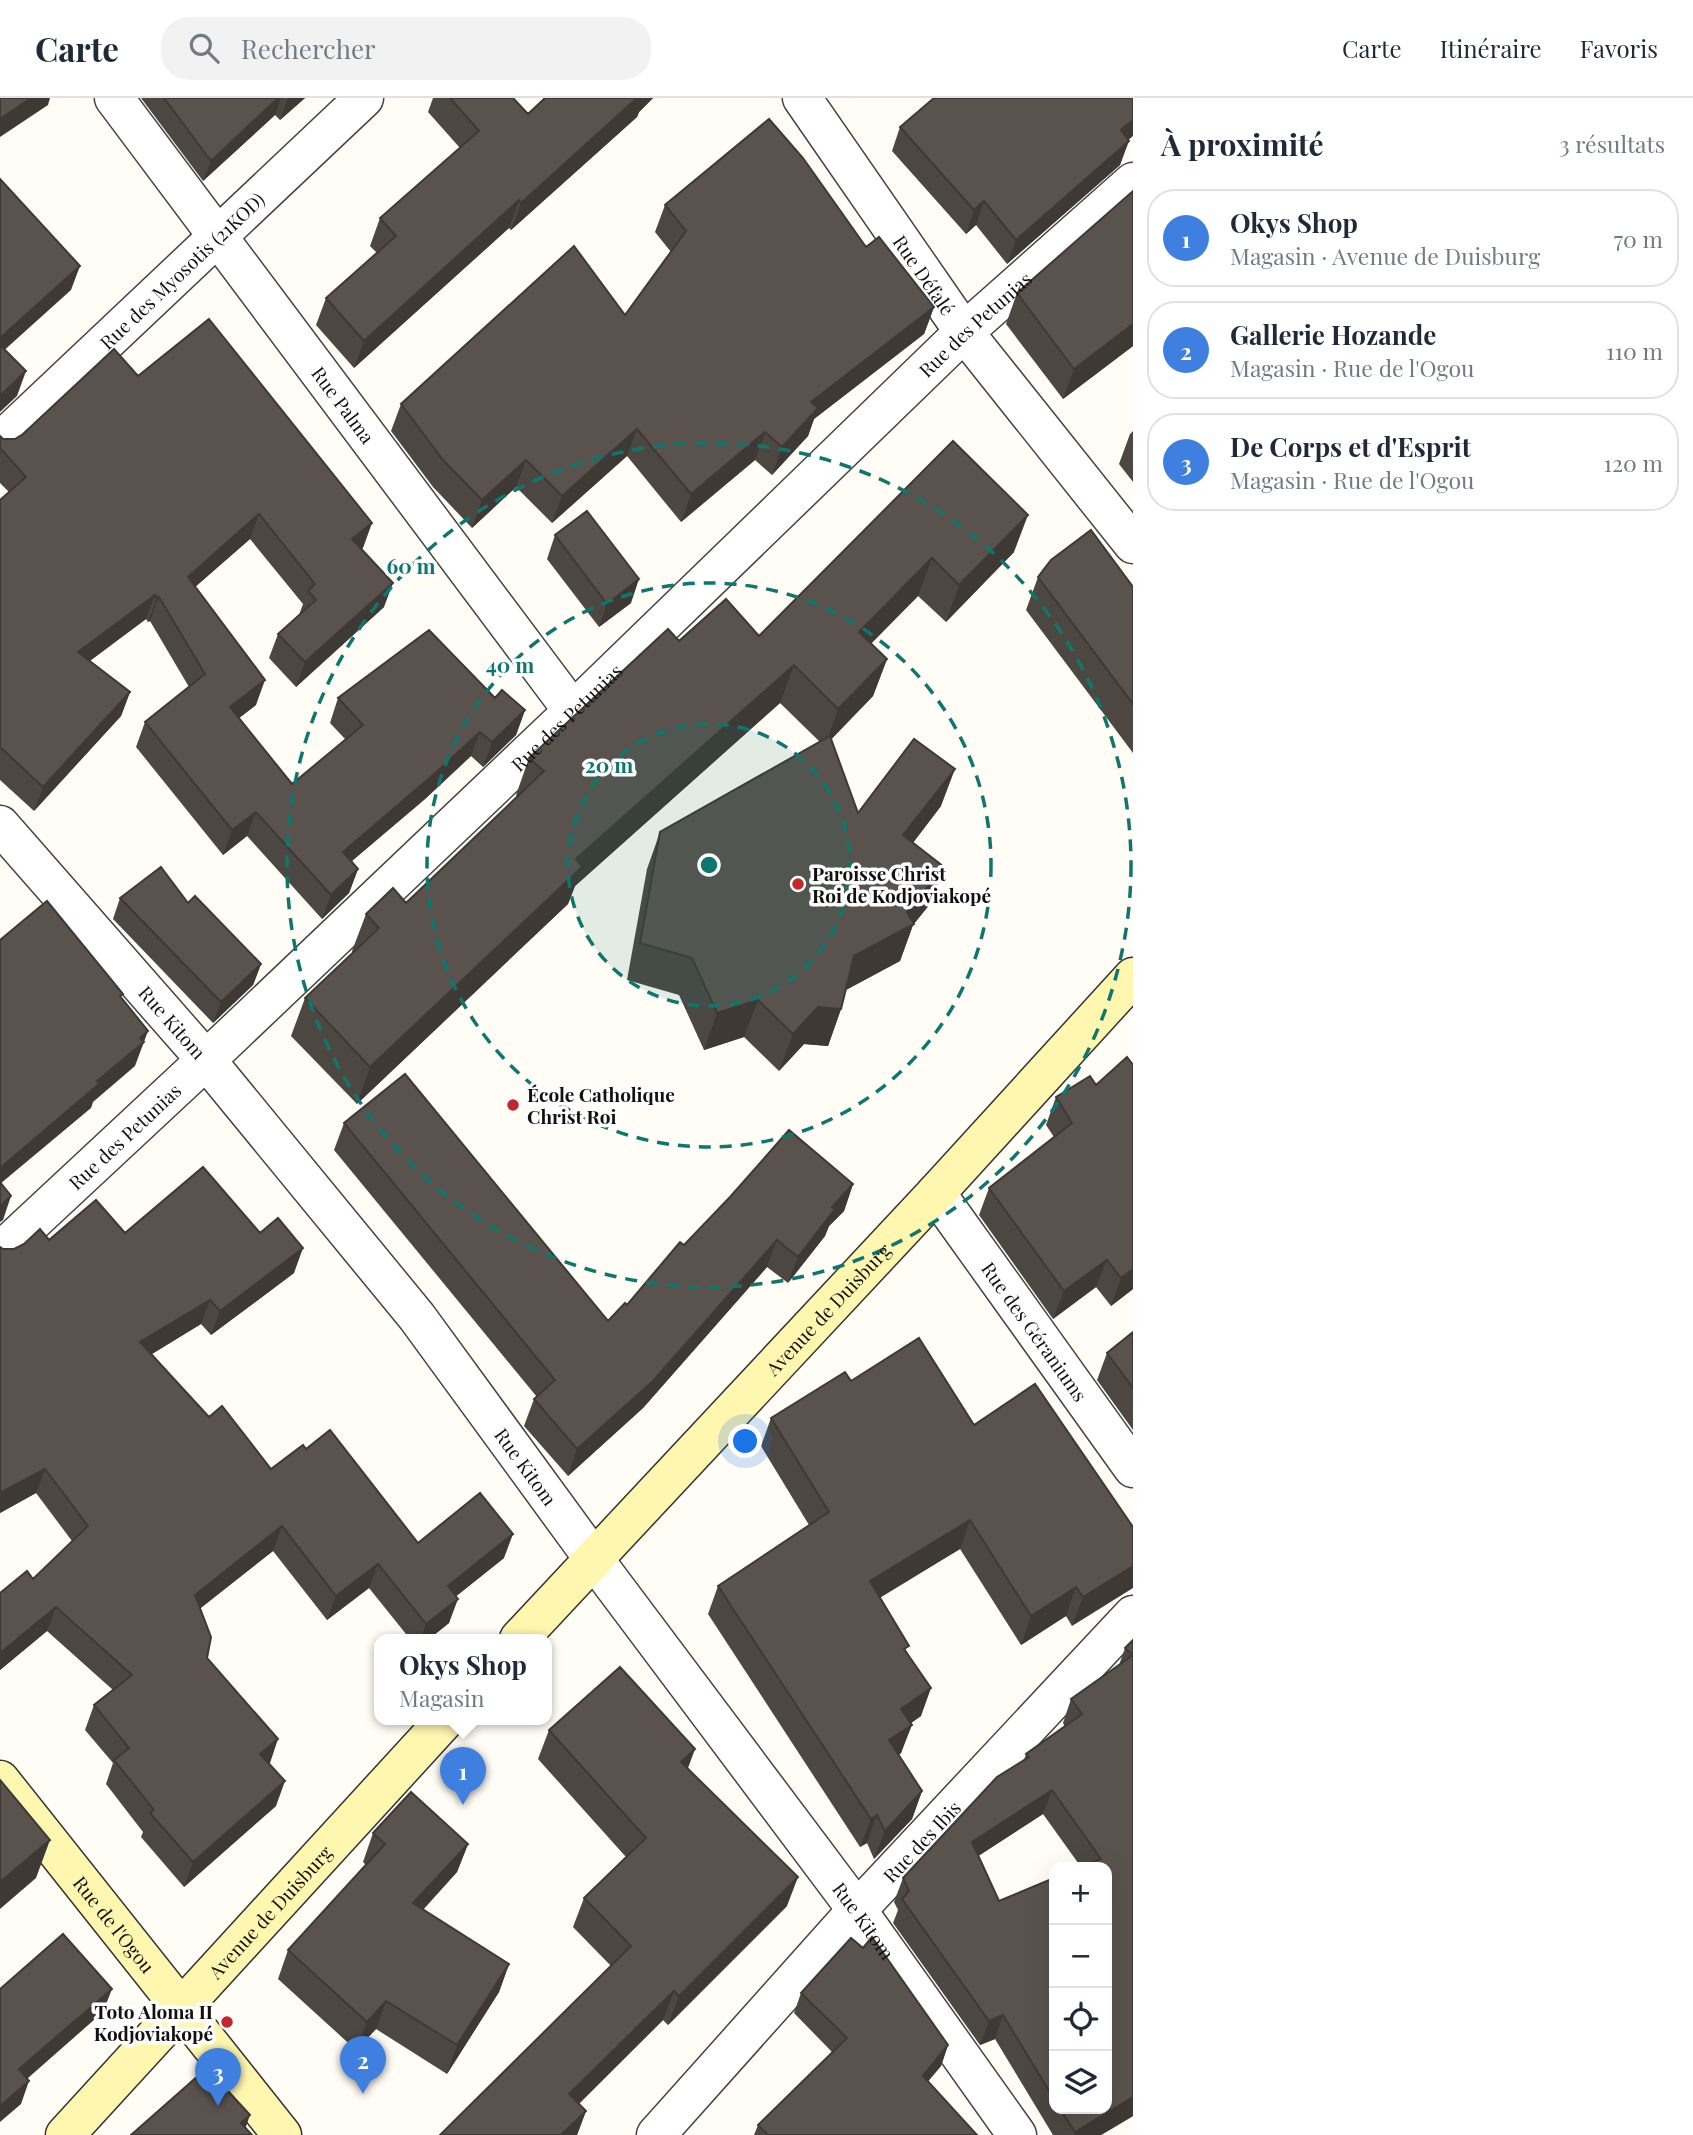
<!DOCTYPE html>
<html lang="fr">
<head>
<meta charset="utf-8">
<style>
  body { margin:0; font-family:"Playfair Display",serif; background:#f2f2f3; color:#1f2937 }
  .controls { position:absolute; right:21px; bottom:21px; display:grid; overflow:hidden; border-radius:14px; box-shadow:0 7px 28px #0002 }
  .controls button { width:63px; height:63px; display:grid; place-items:center; padding:0; border:0; border-bottom:2px solid #e0e1e3; background:#fff; color:#1f2937; font:35px sans-serif }
  .you { position:absolute; left:746px; top:1344px; width:24px; height:24px; margin:-18px; border:5px solid #fff; border-radius:50%; background:#1a73e8; box-shadow:0 0 0 10px #1a73e833 }
  .badge { display:grid; place-items:center; width:46px; height:46px; border-radius:50%; background:#ea580c; color:#fff; font-size:23px; font-weight:700 }
  .pin { position:absolute; translate:-50% -58px; filter:drop-shadow(0 2px 4px #0008) }
  .pin::after { content:''; position:absolute; top:37px; width:24px; height:21px; background:inherit; clip-path:polygon(0 0,100% 0,50% 100%) }
  .popup { position:absolute; left:374px; top:1536px; width:178px; height:91px; box-sizing:border-box; display:grid; place-content:center; border-radius:14px; background:#fff; filter:drop-shadow(0 2px 5px #0005); font-size:23px; white-space:nowrap; color:#747a83 }
  .popup b { font-size:26px; color:#1f2937 }
  .popup::after { content:''; position:absolute; left:50%; top:100%; margin-left:-14px; border:14px solid transparent; border-top-color:#fff }
  .list { margin:0; padding:0; list-style:none }
  h2 { display:flex; justify-content:space-between; align-items:center; height:91px; margin:0; padding:0 28px; font-size:30px }
  h2 small { font-size:23px; font-weight:400; color:#747a83 }
  .list li { display:grid; grid-template-columns:46px 1fr auto; gap:21px; align-items:center; box-sizing:border-box; height:98px; margin:0 14px 14px; padding:0 14px; border:2px solid #e0e1e3; border-radius:28px }
  .list b { display:block; font-size:26px; white-space:nowrap }
  .list p { margin:0; font-size:23px; white-space:nowrap; color:#747a83 }
  .list em { font-size:23px; font-style:normal; color:#747a83 }
  .icon { flex:none; width:38px; height:38px; fill:none; stroke:currentColor; stroke-width:2; stroke-linecap:round; stroke-linejoin:round }
  .map { position:relative; flex:none; width:1133px; height:2037px; overflow:hidden }
  header { display:flex; align-items:center; gap:42px; box-sizing:border-box; height:98px; padding:0 35px; background:#fff; border-bottom:2px solid #e0e1e3 }
  header strong { font-size:33px }
  nav { display:flex; gap:38px; margin-inline-start:auto; font-size:24px }
  .search { width:490px; height:63px; background:#f2f2f3; display:flex; align-items:center; gap:18px; box-sizing:border-box; padding:0 24px; border-radius:28px; color:#747a83; font-size:26px }
  main { display:flex }
  aside { flex:1; background:#fff }
  .map>svg:first-child { display:block }
  .lines { fill:none; stroke-linecap:round; stroke-linejoin:round }
  .street-casing { stroke:#444; stroke-width:41 }
  .secondary-casing { stroke:#333; stroke-width:41 }
  .street { stroke:#fff; stroke-width:38 }
  .secondary { stroke:#fff6b0; stroke-width:38 }
  .wall { fill:#4d4742; fill-rule:evenodd }
  .shaded-wall { fill:#3f3936 }
  .building { fill:#5a524d; stroke:#3f3936; stroke-width:2 }
  .ring { fill:none; stroke:#0f766e; stroke-width:3.5; stroke-dasharray:12 9 }
  .poi-dot { fill:#c4262e; stroke:#fff; stroke-width:2.5 }
  .labels { text-anchor:middle; dominant-baseline:central; stroke-width:7; stroke-linejoin:round; paint-order:stroke }
  .street-label { font-size:19px; fill:#111; stroke:#fff }
  .poi-label { font-size:19px; font-weight:bold; fill:#111; stroke:#fff; text-anchor:start }
  .centre { fill:#0f766e; stroke:#fff; stroke-width:3.5 }
  .ring-label { font-size:21px; text-anchor:middle; font-weight:bold; fill:#0f766e; stroke:#fff; stroke-width:7; stroke-linejoin:round; paint-order:stroke }
</style>
</head>
<body>
<header>
<strong>Carte</strong>
<div class="search"><svg class="icon" aria-label="search" viewBox="0 0 24 24"><circle cx="10" cy="10" r="6"/><path d="M15 15l6 6"/></svg>Rechercher</div>
<nav><a>Carte</a><a>Itinéraire</a><a>Favoris</a></nav>
</header>
<main>
<div class="map">
<svg width="1133" height="2037" viewBox="0 0 1133 2037">
  <rect width="100%" height="100%" fill="#fffdf5"/>
  <g class="lines">
    <defs>
      <g id="street">
        <path id="s1" d="M114,0l459,613"/>
        <path id="s2" d="M802,0l162,234 169,212"/>
        <path id="s3" d="M0,344l364,-344"/>
        <path id="s4" d="M0,727l206,235 211,257 176,241 264,352 160,225"/>
        <path id="s5" d="M936,1095l197,275"/>
        <path id="s6" d="M0,1154l206,-192 367,-349 391,-379 169,-150"/>
        <path id="s7" d="M656,2037l201,-225 276,-295"/>
      </g>
      <g id="secondary">
        <path id="s8" d="M519,1541l417,-446 197,-216"/>
        <path id="s9" d="M0,1682l282,355"/>
        <path id="s10" d="M65,2037l381,-416"/>
      </g>
    </defs>
    <use href="#street" class="street-casing"/>
    <use href="#secondary" class="secondary-casing"/>
    <use href="#street" class="street"/>
    <use href="#secondary" class="secondary"/>
  </g>
  <path class="wall" d="M141,0h164l-25,22 -5,-5 -72,66z
    M433,0h80l15,16 17,-16h108l-14,14 -2,5 -126,113 -2,-2 -155,140 -38,-43 10,-27 51,-45 -7,-7 10,-28 80,-70 -32,-36z
    M900,29l228,13 -8,25 -113,99 -31,-39 -10,9 -74,-83z
    M1133,93v155l-70,53 -57,-75 11,-31z
    M665,107l201,42 68,60 -10,27 -110,85 -6,17 -36,39 -17,-15 -74,62 -54,-66 -75,67 -36,-36 -44,41 -39,-41 -42,-56 10,-27 224,-89 46,-63 -16,-20z
    M138,278l225,172 -2,1 23,58 -88,80 -27,-29 9,-24 21,-19 4,-11 -53,-65 -55,48 61,118 -17,13 53,66 54,-44 -16,-17 8,-25h157l30,12 -9,25 -33,32 -12,-11 -46,43 -73,62 6,8 -9,24 -27,26 -75,-83 -24,19 -87,-108 9,-25 44,-35 -39,-66 -2,1 -2,-3 -56,42 40,31 -9,24 -87,95 -34,-31v-280l9,-8 -9,-9v-47l3,3h12z
    M1133,333v51l-14,-18 11,-30z
    M953,343l61,111 -68,70 -28,-26 -47,48 16,15 -14,37 -42,43 27,74 83,-7 -28,37 31,24 -14,37 -17,21 -13,36 -54,29 -5,19 -13,37 -24,-2 -25,27 -35,-34 -40,13 -25,-55 -52,-15 20,-111 13,-37 160,-90 -40,-39 -205,183 -7,18 -211,200 -66,-68 14,-38 48,-45 -1,-2 14,-37 40,-11 112,-106 -2,-2 13,-37 150,-117 80,-5z
    M555,437l76,68 -32,24 -52,-68z
    M1038,479l95,10v166l-107,-143z
    M120,800l141,66 -8,21 -40,38 -100,-104z
    M1090,978l43,213 -22,17 -15,-19 -43,32 -74,-104 10,-27 65,-51 -8,-12 10,-28z
    M344,1025l264,198 19,-16 57,-60 169,-61 -9,27 -15,15 -4,10 -37,47 -21,-16 -124,141 -75,68 -44,-50 10,-27 3,-2 -203,-247z
    M125,1135l169,40 -83,62 -10,-11 -49,30 57,63 62,52 35,-20 112,94 86,15 -48,38 -7,27 -20,16h-19l-41,-51 -42,32 -54,-69 -73,57 7,50 63,105 -2,1 8,42 -92,81 -43,-50 2,-5 -37,-48 7,-21 -28,-33 9,-25 19,-15 -66,-59 -47,39v-77l33,-14 39,-38 -36,-48 -36,20v-266l3,2h11l35,-9z
    M1133,1234v98l-36,-50 10,-27z
    M851,1283l123,44 159,102 -61,99 -6,-10 -45,29 -61,-96 -80,48 27,55 14,64 -10,7 -10,30 -2,2 23,36 -10,28 -38,40 -7,-16 -7,4 -152,-233 10,-28 91,-61 -48,-79 10,-28z
    M1133,1542v476l-32,19h-48l-58,-96 -15,6 -87,-122 5,-13 -4,-8 9,-24 121,-118 2,-6 39,-27 -2,-4 8,-24 48,-34 6,-17zM1043,1716l38,53 26,242h-53v-231l-55,23 -21,-45z
    M549,1632l139,38 99,138 -119,119 -5,-5 -84,84 7,7 -9,24h-137l171,-169 -38,-39 11,-29 42,-41 -88,-98z
    M373,1735l95,11 -11,28 -34,38 86,54 -10,28 -52,82 -71,-45 -20,21 -78,-71 10,-29 78,-85 -3,-3z
    M801,1895l147,52 -7,21 -13,15 49,54h-223l4,-10 74,-73 -38,-39z"/>
  <path class="shaded-wall" d="M31,0h19l-2,7 -48,32v-18z
    M278,0h3l-6,17 -72,66 8,-20z
    M289,0h16l-25,22 7,-20z
    M637,0h16l-14,14 -2,5 -126,113 10,-27z
    M1133,22v16l-21,18 9,-24z
    M1129,43l-9,24 -113,99 9,-24z
    M519,102l-10,28 -155,140 10,-27z
    M984,103l-8,24 -10,9 8,-24z
    M80,168l-9,24 -71,64v-16z
    M934,209l-10,27 -110,85 -6,17 -36,39 10,-28 29,-45z
    M1133,226v22l-70,53 11,-30z
    M26,273l-9,25 -17,16v-16z
    M637,331l-10,27 -75,67 10,-27z
    M765,334l-10,28 -74,62 10,-28z
    M526,362l-10,27 -44,41 10,-28z
    M259,416l-9,25 -71,62 9,-24z
    M1028,417l-14,37 -68,70 13,-37z
    M372,425l-9,25 -20,16 9,-25z
    M932,460l-14,38 -73,73 14,-37z
    M639,481l-8,24 -32,24 8,-23z
    M393,485l-9,24 -88,80 9,-25z
    M155,497l-9,24 -77,57 9,-24z
    M159,499l-9,24 -2,1 9,-24z
    M887,561l-14,37 -48,50 13,-37z
    M794,567l-14,38 -205,183 -7,18 -211,200 13,-37 206,-208z
    M265,582l-9,25 -35,27 9,-25z
    M130,594l-9,24 -87,95 9,-24z
    M525,612l-9,25 -33,32 9,-25z
    M480,634l-9,24 -46,43 -91,77 9,-24z
    M955,671l-14,37 -51,66 13,-37z
    M256,714l-9,24 -24,19 9,-25z
    M944,769l-14,37 -17,21 -13,36 -60,32 14,-37 53,-44z
    M358,771l-9,24 -27,26 9,-24z
    M261,866l-8,21 -40,38 8,-21z
    M758,902l-14,37 -40,13 13,-37z
    M818,909l23,2 -13,37 -24,-2 -25,27 14,-37z
    M148,933l-13,35 -42,36 -2,6 -91,76v-16l97,-87 43,-43z
    M853,1086l-9,27 -15,15 -4,10 -37,47 10,-26 34,-50z
    M11,1098l-8,24 -3,2v-16z
    M777,1142l-10,27 -124,141 -75,68 9,-27z
    M303,1150l-9,25 -83,62 9,-24z
    M1107,1162l-11,27 -43,32 11,-28z
    M1133,1171v20l-22,17 10,-28z
    M210,1202l-9,24 -69,42 8,-24z
    M45,1371l-9,24 -36,20v-20z
    M970,1422l-10,29 -100,61 10,-29z
    M282,1428l-9,25 -86,68 8,-24z
    M513,1436l-9,24 -65,52 9,-24z
    M378,1466l-9,24 -42,32 9,-24z
    M1133,1468v22l-61,38 11,-29z
    M1076,1489l-10,29 -45,29 10,-29z
    M458,1501l-9,24 -20,16h-8l5,-15z
    M56,1509l-9,24 -47,39v-17z
    M931,1590l-10,28 -30,21 10,-28z
    M912,1627l-11,28 -23,15 11,-28z
    M278,1641l-8,24 -19,15 9,-24z
    M695,1651l-11,30 -3,-17z
    M285,1683l-9,25 -92,81 9,-25z
    M1052,1692l-9,24 -80,52 9,-24z
    M922,1693l-10,28 -38,40 11,-28z
    M877,1717l-10,28 -7,4 11,-28z
    M50,1742l-14,38 -36,31v-27z
    M468,1746l-11,28 -55,60 11,-29z
    M798,1779l-11,29 -119,119 11,-29z
    M509,1866l-10,28 -52,82 10,-29z
    M112,1891l-9,23 -92,81 8,-24z
    M674,1893l-11,29 -105,104 11,-30z
    M386,1903l-10,28 -20,21 11,-28z
    M1003,1917l-8,24 -15,6 9,-24z
    M948,1947l-7,21 -26,31 8,-21z
    M29,1983l-8,23 -21,18v-16z
    M1133,1999v19l-32,19h-27l1,-3z
    M586,2013l-9,24h-16z
    M250,2017l-7,20 -2,-12z"/>
  <path class="building" d="M0,0h31l-31,21z
    M164,0h114l-67,63z
    M450,0h63l15,16 17,-16h92l-116,105 -2,-3 -155,141 -38,-43 70,-62 -16,-18 99,-87z
    M934,0h199v22l-12,10 8,11 -113,99 -32,-39 -10,9 -74,-83z
    M769,21l34,39 63,89 13,-10 55,70 -123,95 7,6 -36,39 -17,-15 -74,62 -54,-65 -75,67 -36,-36 -44,40 -39,-40 -42,-56 173,-158 51,69 61,-84 -21,-26z
    M0,81l80,87 -80,72z
    M1133,93v133l-59,45 -57,-76z
    M209,221l163,204 -20,16 41,44 -88,79 -27,-28 38,-34 -8,-9 7,-7 -56,-70 -71,63 77,103 -35,27 62,77 71,-59 -25,-27 91,-68 66,68 7,-8 23,20 -33,32 -12,-10 -46,42 -91,78 15,17 -27,26 -75,-83 -24,18 -87,-108 60,-48 -46,-77 -2,1 -2,-3 -77,57 52,40 -87,95 -43,-40v-247l26,-23 -26,-29v-12l3,3h12l8,-5 91,-85 24,27z
    M0,247l26,26 -26,25z
    M953,343l75,74 -69,70 -27,-27 -73,74 28,27 -49,50 -44,-44 -218,194 6,8 -212,200 -65,-69 74,-70 -13,-14 27,-26 13,15 138,-132 -15,-13 139,-129 11,12 47,-42 33,37z
    M587,413l52,68 -32,25 -52,-69z
    M1091,432l42,57v117l-95,-127 13,-17z
    M830,638l28,77 56,-74 41,30 -52,66 41,32 -37,45 7,12 -60,32 -13,53 -23,-2 -25,27 -35,-34 -41,13 -25,-55 -52,-15 20,-111z
    M161,769l27,36 7,-7 66,68 -40,38 -101,-104z
    M47,803l76,93 -3,2 28,35 -8,7 4,4 -47,39 2,3 -99,84v-228z
    M1127,959l6,8v204l-12,9 -14,-18 -43,31 -75,-103 83,-65 -16,-26 34,-21 6,9z
    M405,976l203,247 17,-18 2,2 53,-63 4,3 46,-48 59,-67 64,54 -21,23 3,2 -37,48 -21,-17 -124,141 -76,68 -43,-50 21,-19 -211,-257z
    M203,1069l57,66 18,-15 25,30 -83,63 -10,-11 -70,42 69,75 13,-11 49,63 32,-24 3,4 24,-19 88,113 62,-50 33,41 -65,52 10,13 -32,25 -48,-60 -42,32 -54,-70 -87,69 16,42 -4,21 71,81 -18,15 25,27 -92,81 -43,-49 4,-3 -40,-50 15,-12 -35,-43 38,-30 -76,-68 -56,46v-60l27,-22 6,8 55,-53 -43,-57 -45,24v-246l3,2h11l10,-5 16,-15 9,11 47,-40 29,33z
    M0,1084l11,14 -11,10z
    M1133,1234v56l-26,-35z
    M919,1240l55,87 61,-41 98,143v39l-50,31 -7,-10 -45,29 -61,-96 -100,61 39,65 -5,3 27,39 -30,21 11,16 -23,15 33,51 -37,40 -8,-16 -6,4 -153,-233 111,-74 -58,-94 74,-46 6,9z
    M1133,1542v457l-58,35 -15,-23h47v-242h-26l20,-8 -49,-69 -80,52 27,59 55,-23v221l-51,-84 -14,6 -87,-122 7,-8 -6,-13 94,-101 32,-20 -3,-3 56,-40 -11,-15 62,-44 -8,-7z
    M620,1569l75,82 -14,13 117,115 -119,119 -5,-5 -105,103 17,17 -25,24h-121l191,-189 -47,-48 62,-60 -97,-108z
    M0,1682l50,60 -50,42z
    M411,1694l57,52 -55,59 96,61 -52,81 -71,-44 -19,21 -79,-72 97,-106 -12,-11z
    M63,1836l49,55 -93,80 10,12 -29,25v-117z
    M872,1839l76,108 -25,31 54,59h-209l-10,-10 89,-87 -46,-45 50,-55 12,10z
    M207,1970l43,47 -9,8 11,12h-121z"/>
  <circle cx="709" cy="767" r="141" fill="#0f766e" fill-opacity=".12"/>
  <g class="ring">
    <circle cx="709" cy="767" r="141"/>
    <circle cx="709" cy="767" r="282"/>
    <circle cx="709" cy="767" r="422"/>
  </g>
  <g class="poi-dot">
    <circle cx="798" cy="786" r="7"/>
    <circle cx="513" cy="1007" r="7"/>
    <circle cx="227" cy="1924" r="7"/>
  </g>
  <g class="labels">
    <g class="street-label">
      <text stroke="none"><textPath href="#s3" startOffset="250">Rue des Myosotis (21KOD)</textPath></text>
      <text stroke="none"><textPath href="#s2" startOffset="215">Rue Défalé</textPath></text>
      <text stroke="none"><textPath href="#s6" startOffset="1346">Rue des Petunias</textPath></text>
      <text stroke="none"><textPath href="#s1" startOffset="383">Rue Palma</textPath></text>
      <text stroke="none"><textPath href="#s6" startOffset="779">Rue des Petunias</textPath></text>
      <text stroke="none"><textPath href="#s4" startOffset="262">Rue Kitom</textPath></text>
      <text stroke="none"><textPath href="#s6" startOffset="170">Rue des Petunias</textPath></text>
      <text stroke="none"><textPath href="#s8" startOffset="452">Avenue de Duisburg</textPath></text>
      <text stroke="none"><textPath href="#s5" startOffset="170">Rue des Géraniums</textPath></text>
      <text stroke="none"><textPath href="#s4" startOffset="830">Rue Kitom</textPath></text>
      <text stroke="none"><textPath href="#s7" startOffset="396">Rue des Ibis</textPath></text>
      <text stroke="none"><textPath href="#s10" startOffset="303">Avenue de Duisburg</textPath></text>
      <text stroke="none"><textPath href="#s4" startOffset="1396">Rue Kitom</textPath></text>
      <text stroke="none"><textPath href="#s9" startOffset="184">Rue de l'Ogou</textPath></text>
    </g>
    <g class="poi-label">
      <text x="812" y="775">Paroisse Christ<tspan x="812" dy="22">Roi de Kodjoviakopé</tspan></text>
      <text x="527" y="996">École Catholique<tspan x="527" dy="22">Christ Roi</tspan></text>
      <text x="213" y="1913" text-anchor="end">Toto Aloma II<tspan x="213" dy="22">Kodjoviakopé</tspan></text>
    </g>
  </g>
  <circle cx="709" cy="767" r="10" class="centre"/>
  <g class="ring-label">
    <text x="411" y="476">60 m</text>
    <text x="510" y="575">40 m</text>
    <text x="609" y="675">20 m</text>
  </g>
</svg>
<div class="controls">
<button>+</button>
<button>−</button>
<button><svg class="icon" aria-label="locate" viewBox="0 0 24 24"><circle cx="12" cy="12" r="6"/><path d="M12 2v4M12 18v4M2 12h4M18 12h4"/></svg></button>
<button><svg class="icon" aria-label="layers" viewBox="0 0 24 24"><path d="M12 4l9 5-9 5-9-5zM3 14l9 5 9-5"/></svg></button>
</div>
<div class="you"></div>
<div class="pin badge" style="left:463px;top:1707px;background:#3f7fe0">1</div>
<div class="popup"><b>Okys Shop</b>Magasin</div>
<div class="pin badge" style="left:363px;top:1996px;background:#3f7fe0">2</div>
<div class="pin badge" style="left:218px;top:2008px;background:#3f7fe0">3</div>
</div>
<aside>
<h2>À proximité<small>3 résultats</small></h2>
<ul class="list">
<li><span class="badge" style="background:#3f7fe0">1</span><div><b>Okys Shop</b><p>Magasin · Avenue de Duisburg</p></div><em>70 m</em></li>
<li><span class="badge" style="background:#3f7fe0">2</span><div><b>Gallerie Hozande</b><p>Magasin · Rue de l'Ogou</p></div><em>110 m</em></li>
<li><span class="badge" style="background:#3f7fe0">3</span><div><b>De Corps et d'Esprit</b><p>Magasin · Rue de l'Ogou</p></div><em>120 m</em></li>
</ul>
</aside>
</main>
</body>
</html>
